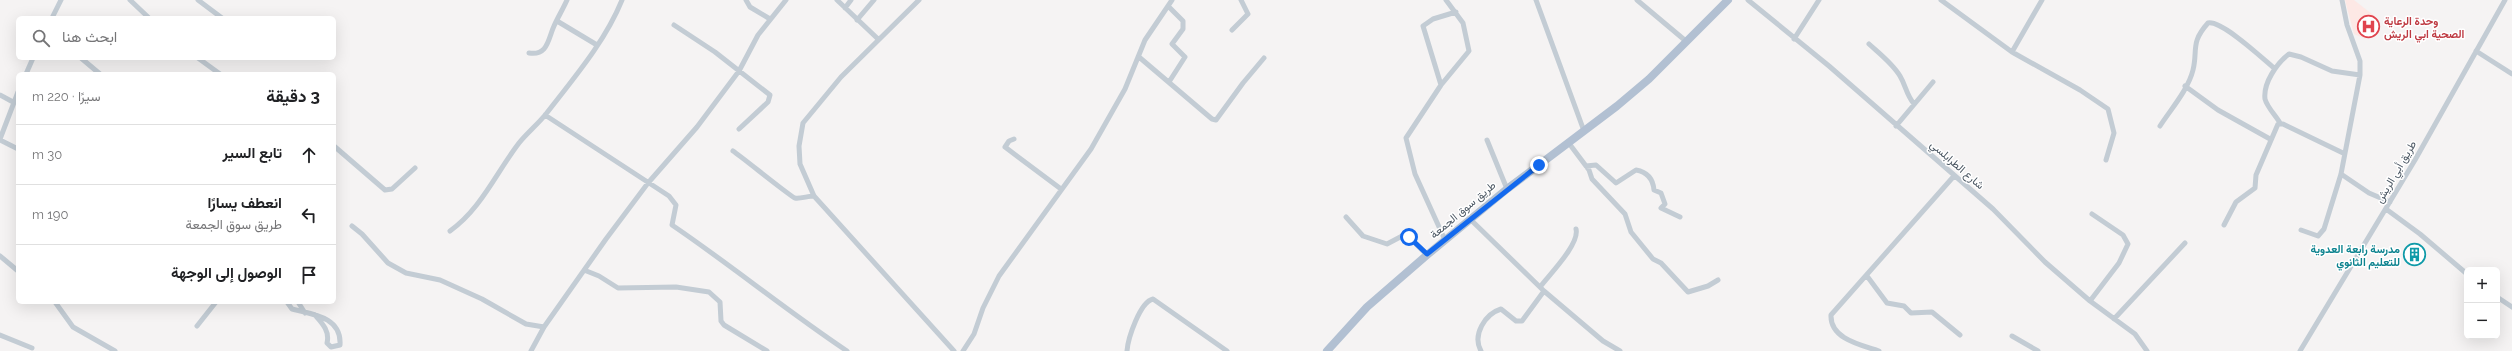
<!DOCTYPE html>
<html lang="ar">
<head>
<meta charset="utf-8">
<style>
  body { margin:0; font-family:Raleway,Vazirmatn,sans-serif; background:#f6f6f6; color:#202124; direction:rtl }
  .controls { position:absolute; right:12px; bottom:12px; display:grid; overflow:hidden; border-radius:6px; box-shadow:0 4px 16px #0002 }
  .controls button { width:36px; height:36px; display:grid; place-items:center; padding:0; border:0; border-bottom:1px solid #e0e0e0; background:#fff; color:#202124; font:20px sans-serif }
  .stop { position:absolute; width:12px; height:12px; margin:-9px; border:3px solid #1369ee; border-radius:50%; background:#fff }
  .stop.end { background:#1369ee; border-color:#fff; box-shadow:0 1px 4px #0008 }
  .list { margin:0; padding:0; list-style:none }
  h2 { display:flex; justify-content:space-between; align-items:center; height:52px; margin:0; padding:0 16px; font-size:17px }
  h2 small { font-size:13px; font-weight:400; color:#757577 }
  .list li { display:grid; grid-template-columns:26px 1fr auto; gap:12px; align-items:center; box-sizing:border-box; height:60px; padding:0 16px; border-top:1px solid #e0e0e0 }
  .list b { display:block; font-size:15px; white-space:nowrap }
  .list p { margin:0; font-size:13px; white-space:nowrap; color:#757577 }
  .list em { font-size:13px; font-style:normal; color:#757577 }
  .icon { flex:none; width:22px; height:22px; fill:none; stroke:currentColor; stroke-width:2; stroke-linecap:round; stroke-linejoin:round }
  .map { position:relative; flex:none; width:2512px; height:351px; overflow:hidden; direction:ltr }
  .search { position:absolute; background:#fff; box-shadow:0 4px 16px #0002; left:16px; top:16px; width:320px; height:44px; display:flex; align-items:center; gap:10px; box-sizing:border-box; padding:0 14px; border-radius:6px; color:#757577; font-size:15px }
  .panel { position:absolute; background:#fff; box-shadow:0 4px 16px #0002; left:16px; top:72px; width:320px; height:232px; border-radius:6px; direction:rtl }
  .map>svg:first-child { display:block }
  .medical { fill:#fde8e5 }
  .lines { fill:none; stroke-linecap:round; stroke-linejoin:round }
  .street { stroke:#c3ccd4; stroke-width:5 }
  .primary { stroke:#b2c0d2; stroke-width:8 }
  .route { stroke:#1369ee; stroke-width:5 }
  .labels { text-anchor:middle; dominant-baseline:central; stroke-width:3; stroke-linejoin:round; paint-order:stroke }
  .health-label { font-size:11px; font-weight:bold; fill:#be3a42; stroke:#fff; text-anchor:start }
  .street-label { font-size:11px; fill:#495561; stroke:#fff }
  .culture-label { font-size:11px; font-weight:bold; fill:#0d838f; stroke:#fff; text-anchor:end }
</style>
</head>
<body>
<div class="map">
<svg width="2512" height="351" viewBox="0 0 2512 351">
  <rect width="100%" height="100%" fill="#f5f3f3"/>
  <path class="medical" d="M2345,0h9l23,18 -12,21 -11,-5z"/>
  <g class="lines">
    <path class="street" d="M130,0l19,18
      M198,0l24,18
      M746,0l4,7 20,12
      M837,0l41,39
      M919,0l-78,77 -38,46 -4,23 1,18 14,32 140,155
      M1536,0l48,131
      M1637,0l50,42
      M1748,0l81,66 164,143 52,53 45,39 45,33 12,17
      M1941,0l71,52 68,38 28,19 6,24 -8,27
      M1168,6l15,15v8l-11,15 13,13 -16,25
      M845,8l6,-8
      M52,18l9,-18
      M857,20l17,-20
      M557,21l40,24
      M674,25l41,27 55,43 -2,7 -29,27
      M1232,30l16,-16 -7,-14
      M1794,39l25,-39
      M1869,44c11,10 24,20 31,32 6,10 6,18 14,28
      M2476,51l36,23
      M2012,52l30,-52
      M529,53c19,3 19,-14 25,-27 4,-9 9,-17 13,-26
      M1139,57l73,62 4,1 27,-37 21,-25
      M81,58l19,16
      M198,58l22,16
      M26,74l7,-16
      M1441,85l-18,-59 10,-7 23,-7
      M2185,86l33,24 52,29
      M0,95l13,7
      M545,115l124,81 7,9 -4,20c59,40 115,86 175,126
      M2280,123c-4,-7 -13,-16 -15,-24 -2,-16 12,-36 24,-45l12,3 31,14 28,4
      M1896,126l37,-44
      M2160,126c11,-17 28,-36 33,-56 5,-20 -3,-27 15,-47 14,-3 55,36 67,46
      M0,139l18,-47
      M1014,139l-5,2 -4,6 56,42
      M0,140l18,9
      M1487,140l20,49
      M1568,142l21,28 3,9 33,35 6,18 22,27 8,4 27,29 20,-6 10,-6
      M334,146l51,44 7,-1 23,-21
      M733,151c9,6 58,46 62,47 5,1 13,-2 19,-2
      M1586,166l10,-1 20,18 20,-13c11,2 17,8 18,20l7,3 4,11 -4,4 19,9
      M2341,174l28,19 21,9
      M2386,209l34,25 47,40
      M1346,217l17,19 24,8 17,-9 5,2 18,18
      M1470,219l74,72 59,50 17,10
      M2224,225l12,-23 19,-14 1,-13 22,-51h5l60,29
      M352,226l10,8 26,29 18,10 34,7 42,19 44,25 18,3
      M2301,230l17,6 6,-7 17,-55 19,-99v-14l-13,-36 -5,-25
      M450,231c31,-22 46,-58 69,-88 8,-10 19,-19 27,-29 27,-35 59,-72 76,-114
      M1445,240l-30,-66 -9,-36 35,-53 28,-34 -6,-28 -17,-23
      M0,256l18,15
      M584,270l15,6 19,12 58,-1 33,5 11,10 1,19 3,4 43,26
      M1867,276l20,27 17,3 7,7 21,-1 28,23
      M1540,287c9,-12 40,-43 36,-58
      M2497,297l15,10
      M2090,301l29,-38 9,-19 -5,-9 -31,-21
      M55,302l18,25 42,24
      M287,302l5,7c20,5 50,8 48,36l-9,2 -4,-4c3,-12 -5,-20 -12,-28
      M298,302l7,11
      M2114,319l71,-76
      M197,326l19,-24
      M0,335l32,13
      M2012,336l26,15
      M531,351l13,-24 62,-88 42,-56 49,-56 42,-56 19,-36 28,-35
      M963,351l11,-17 9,-26 16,-32 92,-127 34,-60 20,-49 27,-40
      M1127,351c1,-13 13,-49 26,-52l74,52
      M1481,351c-9,-16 4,-37 20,-42l15,12h6l22,-30
      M1879,351c-18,-6 -49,-12 -48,-36l123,-139
      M2300,351l115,-191 90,-160"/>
    <path class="primary" d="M1327,351l40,-44 60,-52 80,-66 110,-83 32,-27 79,-79"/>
  </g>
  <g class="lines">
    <path class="route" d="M1409,237l18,17 112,-89"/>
  </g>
  <defs>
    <symbol id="hospital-ring" viewBox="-11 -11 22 22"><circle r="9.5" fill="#fff" stroke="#e0444e" stroke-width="1.5"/><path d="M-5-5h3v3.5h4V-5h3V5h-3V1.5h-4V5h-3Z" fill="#e0444e"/></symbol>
    <symbol id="building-ring" viewBox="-11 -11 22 22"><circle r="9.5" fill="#fff" stroke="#0f9aa8" stroke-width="1.5"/><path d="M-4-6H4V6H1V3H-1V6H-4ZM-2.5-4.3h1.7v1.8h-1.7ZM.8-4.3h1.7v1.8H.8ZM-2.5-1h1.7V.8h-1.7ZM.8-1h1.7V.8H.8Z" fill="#0f9aa8"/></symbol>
  </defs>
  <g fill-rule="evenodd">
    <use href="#hospital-ring" x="2356" y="14" width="25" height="25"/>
    <use href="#building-ring" x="2402" y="242" width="25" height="25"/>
  </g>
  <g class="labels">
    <g class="health-label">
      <text x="2384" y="21">وحدة الرعاية<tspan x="2384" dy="13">الصحية ابي الريش</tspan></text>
    </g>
    <g class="street-label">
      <text transform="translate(1957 165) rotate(41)">شارع الطرابلسي</text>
      <text transform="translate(2396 172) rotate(-60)">طريق أبي الريش</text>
      <text transform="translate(1463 210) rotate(-40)">طريق سوق الجمعة</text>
    </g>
    <g class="culture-label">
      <text x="2400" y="249">مدرسة رابعة العدوية<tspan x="2400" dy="13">للتعليم الثانوي</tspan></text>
    </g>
  </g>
</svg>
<div class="controls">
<button>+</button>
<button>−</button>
</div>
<div class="stop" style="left:1409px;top:237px"></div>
<div class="stop end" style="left:1539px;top:165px"></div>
<div class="search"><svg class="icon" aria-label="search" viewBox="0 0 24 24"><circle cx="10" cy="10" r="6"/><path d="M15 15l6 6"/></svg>ابحث هنا</div>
<section class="panel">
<h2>3 دقيقة<small>سيرًا · 220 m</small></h2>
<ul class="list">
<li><svg class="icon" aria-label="ahead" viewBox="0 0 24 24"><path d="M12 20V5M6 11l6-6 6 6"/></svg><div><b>تابع السير</b></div><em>30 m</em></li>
<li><svg class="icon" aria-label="left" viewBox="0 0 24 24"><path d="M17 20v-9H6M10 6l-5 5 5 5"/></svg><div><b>انعطف يسارًا</b><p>طريق سوق الجمعة</p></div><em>190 m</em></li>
<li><svg class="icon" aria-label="arrive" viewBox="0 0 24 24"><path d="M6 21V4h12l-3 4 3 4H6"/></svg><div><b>الوصول إلى الوجهة</b></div></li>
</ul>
</section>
</div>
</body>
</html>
